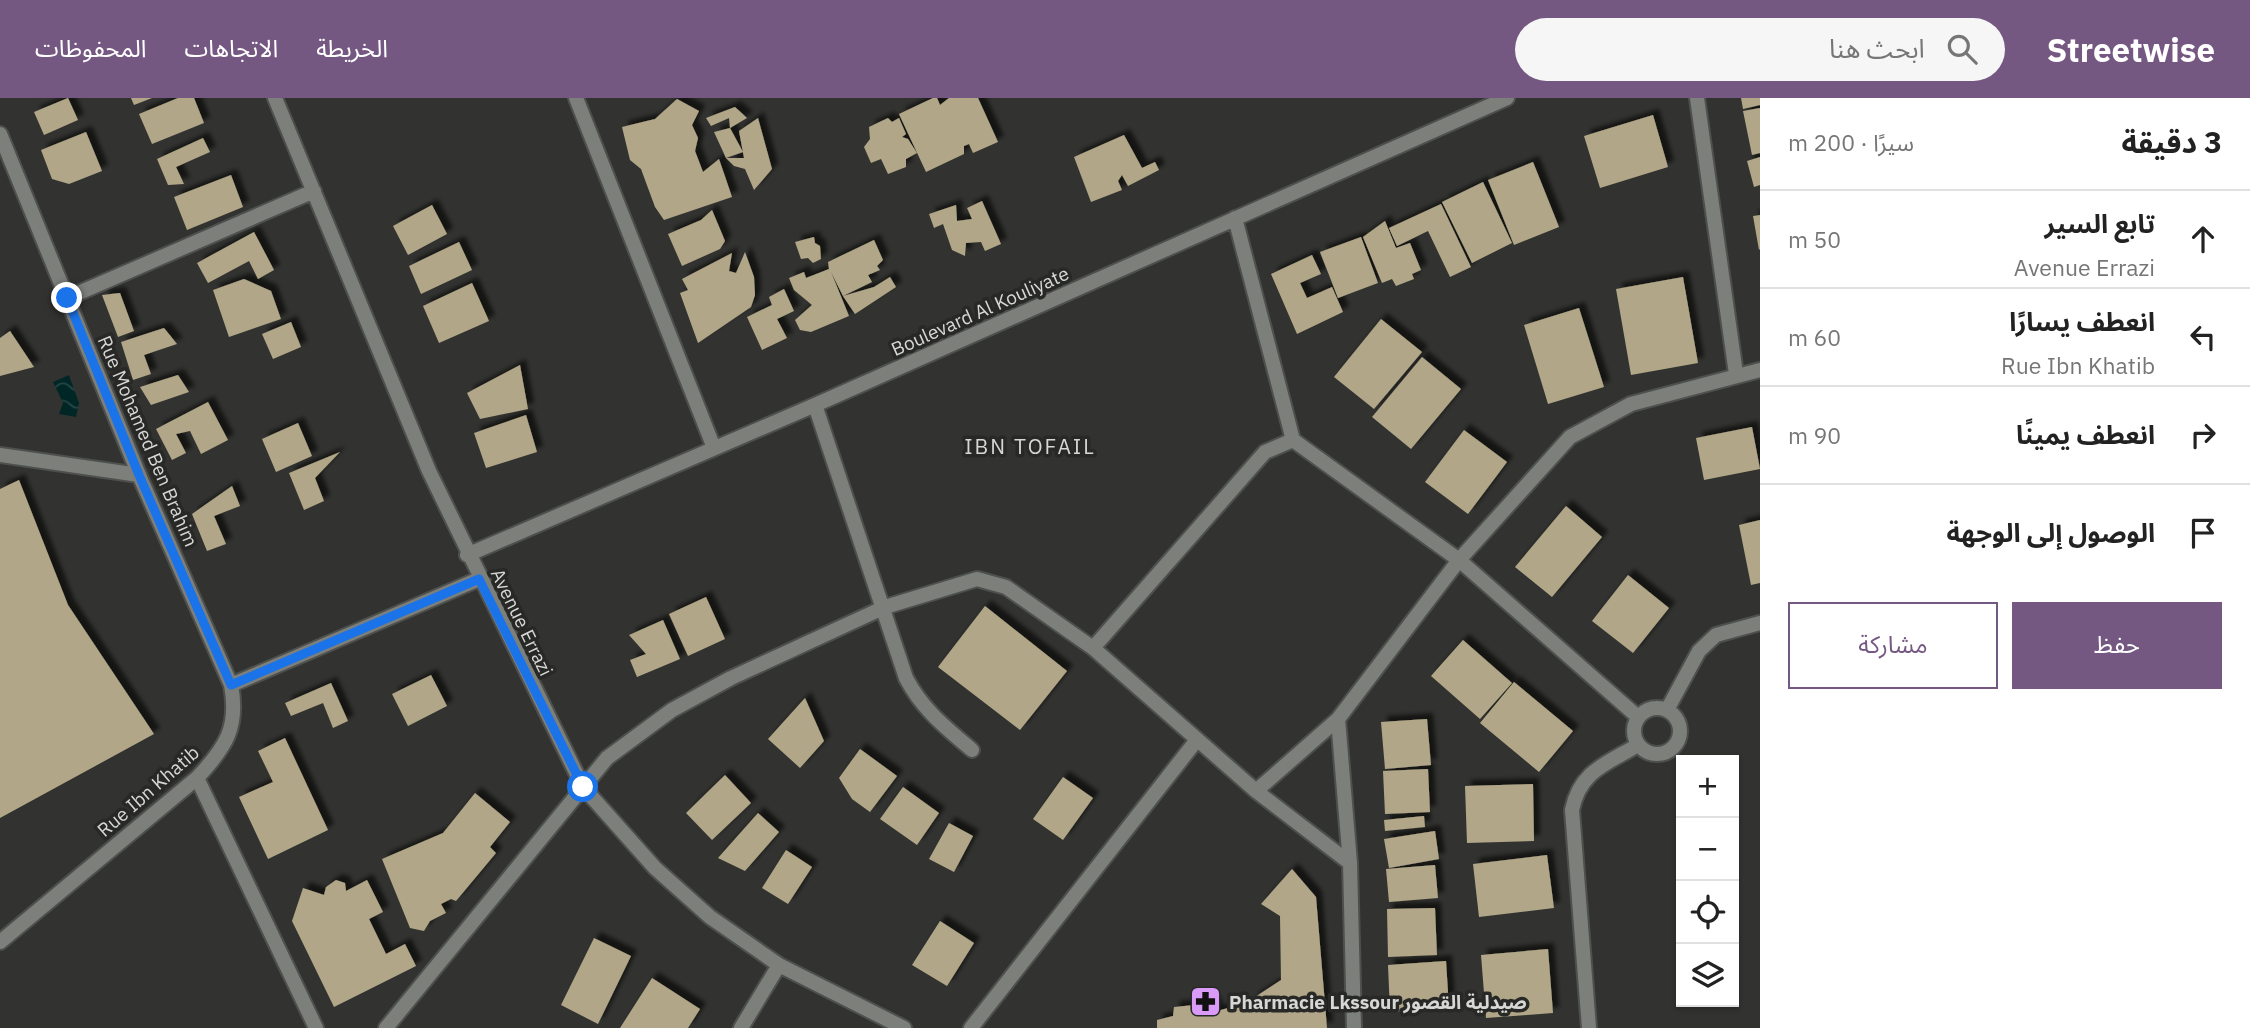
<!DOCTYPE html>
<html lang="ar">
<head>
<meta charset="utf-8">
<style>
  body { margin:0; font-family:"IBM Plex Sans","Noto Sans Arabic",sans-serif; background:#f6f6f6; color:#222; direction:rtl }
  .controls { position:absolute; right:21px; bottom:21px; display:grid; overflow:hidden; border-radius:0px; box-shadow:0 2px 5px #0004 }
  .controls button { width:63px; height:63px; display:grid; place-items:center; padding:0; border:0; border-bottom:2px solid #e0e0e0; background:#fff; color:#222; font:35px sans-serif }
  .stop { position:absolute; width:21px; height:21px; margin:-16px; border:5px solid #1a73e8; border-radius:50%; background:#fff }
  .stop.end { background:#1a73e8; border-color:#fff; box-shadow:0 2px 7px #0008 }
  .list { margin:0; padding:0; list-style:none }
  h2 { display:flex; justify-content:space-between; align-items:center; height:91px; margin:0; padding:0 28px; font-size:30px }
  h2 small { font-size:23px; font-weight:400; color:#767676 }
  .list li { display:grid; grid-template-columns:46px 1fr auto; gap:21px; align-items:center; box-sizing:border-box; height:98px; padding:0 28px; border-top:2px solid #e0e0e0 }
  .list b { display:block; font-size:26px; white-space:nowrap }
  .list p { margin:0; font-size:23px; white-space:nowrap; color:#767676 }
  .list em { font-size:23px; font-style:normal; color:#767676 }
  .actions { display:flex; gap:14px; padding:21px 28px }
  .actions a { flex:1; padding:16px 0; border:2px solid #755882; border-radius:0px; text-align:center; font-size:24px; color:#755882 }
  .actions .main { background:#755882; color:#fff }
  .icon { flex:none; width:38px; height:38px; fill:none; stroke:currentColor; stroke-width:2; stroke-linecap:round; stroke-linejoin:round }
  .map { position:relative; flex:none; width:1760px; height:930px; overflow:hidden; direction:ltr }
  header { display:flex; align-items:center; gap:42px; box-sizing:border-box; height:98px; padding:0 35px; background:#755882; color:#fff }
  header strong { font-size:33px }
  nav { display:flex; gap:38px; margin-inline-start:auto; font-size:24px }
  .search { width:490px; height:63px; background:#f6f6f6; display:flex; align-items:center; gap:18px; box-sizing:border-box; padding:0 24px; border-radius:38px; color:#767676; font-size:26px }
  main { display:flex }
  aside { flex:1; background:#fff }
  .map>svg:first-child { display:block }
  .water { fill:url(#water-waves) }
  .building { fill:#b1a788; filter:url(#shadow) }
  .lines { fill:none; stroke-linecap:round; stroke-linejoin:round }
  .service-casing { stroke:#4e504d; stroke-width:18 }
  .minor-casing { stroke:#4e504d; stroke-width:18 }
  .service { stroke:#7d7f7b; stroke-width:14 }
  .minor { stroke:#7d7f7b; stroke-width:14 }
  .route { stroke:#1a73e8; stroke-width:9 }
  .labels { text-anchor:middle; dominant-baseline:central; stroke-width:7; stroke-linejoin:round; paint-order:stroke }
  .street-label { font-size:19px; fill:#d7d8d6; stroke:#282926 }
  .poi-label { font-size:19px; font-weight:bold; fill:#d7d8d6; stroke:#282926; text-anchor:start }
  .neighbourhood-label { font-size:21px; letter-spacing:2px; fill:#d7d8d6; stroke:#282926 }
</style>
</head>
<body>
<header>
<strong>Streetwise</strong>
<div class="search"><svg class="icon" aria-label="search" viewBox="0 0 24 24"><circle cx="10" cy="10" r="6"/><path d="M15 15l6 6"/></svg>ابحث هنا</div>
<nav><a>الخريطة</a><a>الاتجاهات</a><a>المحفوظات</a></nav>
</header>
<main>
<aside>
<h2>3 دقيقة<small>سيرًا · 200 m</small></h2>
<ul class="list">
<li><svg class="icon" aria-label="ahead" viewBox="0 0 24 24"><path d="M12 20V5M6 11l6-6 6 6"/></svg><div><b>تابع السير</b><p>Avenue Errazi</p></div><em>50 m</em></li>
<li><svg class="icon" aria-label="left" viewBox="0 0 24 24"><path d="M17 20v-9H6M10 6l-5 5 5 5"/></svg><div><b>انعطف يسارًا</b><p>Rue Ibn Khatib</p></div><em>60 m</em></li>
<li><svg class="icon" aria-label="right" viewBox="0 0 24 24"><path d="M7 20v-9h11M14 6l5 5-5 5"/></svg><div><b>انعطف يمينًا</b></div><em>90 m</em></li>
<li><svg class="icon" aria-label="arrive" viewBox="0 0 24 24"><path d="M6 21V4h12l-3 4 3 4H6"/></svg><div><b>الوصول إلى الوجهة</b></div></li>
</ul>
<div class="actions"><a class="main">حفظ</a><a>مشاركة</a></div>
</aside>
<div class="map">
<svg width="1760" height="930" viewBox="0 0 1760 930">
  <defs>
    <pattern id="water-waves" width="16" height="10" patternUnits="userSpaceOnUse" patternTransform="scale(1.75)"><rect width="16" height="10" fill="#002626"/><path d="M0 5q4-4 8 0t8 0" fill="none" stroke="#244545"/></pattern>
    <filter id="shadow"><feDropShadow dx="6" dy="-6" stdDeviation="2" flood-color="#0009"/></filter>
  </defs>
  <rect width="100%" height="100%" fill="#323330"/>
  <path class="water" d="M69,277l10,28 -3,14 -17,-3 4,-11 -10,-21z"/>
  <path class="building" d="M68,0l10,22 -34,15 -10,-23z
    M131,0h21l-18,7z
    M178,0h16l10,25 -52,21 -13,-30z
    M933,0h4l3,7 9,-7h29l20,44 -25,11 -4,-9 -5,2v8l-38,18 -27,-58z
    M1741,0h19v7l-17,4z
    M677,1l22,12 -7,14 6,13 -3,13 8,21 16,-13 13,38 -68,23 -9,-13 -14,-38 -11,-9 -8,-33 33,-8z
    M735,9l12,11 -17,10 -1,-10 -18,8 -5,-8z
    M1760,10v45l-8,2 -9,-44z
    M1653,17l15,52 -68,21 -16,-52z
    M758,20l14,51 -18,21 -9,-21 -11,-3 -8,-8h18l-5,-27z
    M888,20l4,4 7,-4 7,16 -4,3 6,2 9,14 -11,6v8l-18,7 -7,-15 -10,4 -7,-16 6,-8 -1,-12z
    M730,30l13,24 -17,6 -12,-26z
    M86,34l16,39 -33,13 -17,-5 -11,-29z
    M1124,37l18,33 13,-6 4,8 -31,16 -6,-11 -4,6 4,9 -31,12 -17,-45z
    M203,40l7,14 -34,15 8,17 -16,1 -11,-26z
    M1760,59v28l-6,2 -7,-26z
    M1533,64l26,65 -45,18 -26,-65z
    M231,77l12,32 -56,23 -13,-33z
    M1483,84l29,61 -40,20 -30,-61z
    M982,103l19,43 -16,7 -4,-9 -15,1 -1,13 -13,-6 -9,-26 -9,4 -5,-14 27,-9 1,16 15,-2 -5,-11z
    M1441,106l30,63 -21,10 -22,-46 -31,15 -8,-18z
    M432,107l15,29 -39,21 -15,-29z
    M712,112l13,31 -5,8 -38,17 -14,-32 33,-14z
    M1760,117v34l-1,1 -6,-34z
    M1385,123l11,27 14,-5 11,27 -9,4 2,5 -18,7 -4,-7 -10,4 -19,-46z
    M254,134l20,38 -16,9 -9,-18 -41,22 -11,-20z
    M814,139l1,6 5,3 1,13 -8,4 -5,-5 -7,1 -6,-17z
    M1361,139l17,46 -40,15 -18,-46z
    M874,142l9,20 -6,6 3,4 -12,5 4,7 -29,14 -12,-24 18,44 -38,16 -11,-2 -5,-10 17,-15 -18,-15 -5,-12 15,-6 2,6 23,-9 -1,-7z
    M459,144l13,28 -51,24 -12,-28z
    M745,154l9,25 1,18 -4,12 -53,36 -18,-50 8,-3 -6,-11 50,-26 -3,18 7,2z
    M1312,157l9,19 -21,9 7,15 25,-11 11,25 -46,22 -26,-60z
    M890,179l6,10 -41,27 -12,-18 31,-9z
    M1683,179l15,86 -67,12 -15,-86z
    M244,181l27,12 10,28 -52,18 -16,-47z
    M472,185l17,38 -50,22 -16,-37z
    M784,191l10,22 -17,8 10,19 -25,12 -15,-33 25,-12 -3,-8z
    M120,195l14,38 -16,6 -16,-42z
    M1579,210l25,79 -56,17 -24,-79z
    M1381,221l41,33 -48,57 -40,-32z
    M291,224l10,25 -28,12 -11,-25z
    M164,230l13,16 -33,11 7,19 -18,6 -12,-38z
    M10,233l24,36 -34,9v-38z
    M1422,259l39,32 -50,60 -39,-32z
    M520,267l8,44 -48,10 -13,-26z
    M178,277l11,17 -38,13 -11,-18z
    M208,304l20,38 -27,14 -11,-23 -14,3 10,19 -14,7 -16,-31z
    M526,317l11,37 -51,16 -12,-35z
    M298,325l14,33 -36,16 -14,-33z
    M1752,329l8,42 -56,11 -8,-42z
    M1464,332l43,32 -39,52 -43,-32z
    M340,354l-25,26 9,23 -20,9 -15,-37z
    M19,382l49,125 86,129 -154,84v-329z
    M232,388l8,20 -26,10 12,28 -19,7 -15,-37z
    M1566,408l36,31 -50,60 -37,-30z
    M1760,422v63l-9,2 -12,-60z
    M1628,477l41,33 -36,45 -41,-32z
    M706,499l19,42 -37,17 -19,-42z
    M985,508l82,65 -47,59 -82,-63z
    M663,522l17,39 -43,18 -7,-17 16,-6 -17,-19z
    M1463,542l49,43 -32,36 -49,-43z
    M431,577l16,31 -39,20 -16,-32z
    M1514,584l59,49 -34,41 -59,-49z
    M331,585l17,38 -15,7 -10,-25 -32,13 -6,-13z
    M805,600l19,43 -24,27 -32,-29z
    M1427,621l4,46 -46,4 -4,-47z
    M285,640l43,92 -60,29 -29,-62 34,-15 -15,-31z
    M860,651l37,27 -27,36 -18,-13 -13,-21z
    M1428,671l2,43 -45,2 -2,-43z
    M725,677l26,28 -39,37 -26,-27z
    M1063,679l30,21 -30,42 -30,-21z
    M1533,686l1,57 -67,2 -2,-57z
    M903,689l36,26 -22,32 -37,-26z
    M475,695l35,29 -20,25 6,6 -40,48 -5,-2 -10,5 5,9 -16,8 -6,10 -14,-3 -28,-69 61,-26z
    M758,715l21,19 -34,39 -27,-13z
    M1424,718l1,11 -40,4 -1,-11z
    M949,725l24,13 -19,36 -25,-13z
    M1435,733l4,28 -50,9 -5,-29z
    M786,752l26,17 -24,37 -26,-16z
    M1547,757l7,53 -75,9 -6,-53z
    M1435,767l3,33 -49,4 -3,-33z
    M1292,771l24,28 11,131h-170v-8l16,-4 1,-9 41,-4 2,8 26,-7 5,4 7,-11 26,-17 -1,-64 -19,-12z
    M336,782l9,3 1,8 21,-11 16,32 -14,7 17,35 19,-10 11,22 -82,41 -42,-86 11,-33 21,7 2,-8z
    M1435,810l2,47 -49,2 -1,-48z
    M940,823l34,22 -27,43 -35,-21z
    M594,840l37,18 -33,68 -37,-19z
    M1548,851l5,64 -67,5 -5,-63z
    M1446,863l3,47 -59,4 -2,-47z
    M652,880l48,31 -12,19h-68z"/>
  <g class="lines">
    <defs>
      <path id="service" d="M0,357l139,20"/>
      <path id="minor" d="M275,0l154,373 154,316 72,81 55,49 69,48 125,63
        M576,0l138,350
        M1697,0l39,276
        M0,36l139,341 92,210
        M1235,120l58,222
        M67,200l247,-107
        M815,307l91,273c16,31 39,49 66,72
        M467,457l348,-150 692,-307
        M1093,550l172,-196 28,-12 166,120 179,157
        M1634 633a23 23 0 1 1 46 0a23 23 0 1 1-46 0Z
        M1667,612l32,-59 17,-16 44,-12
        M1338,621l12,144
        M197,680l119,250
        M1256,693l82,-72 121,-159 111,-123 61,-33 129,-34
        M0,844l197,-164c29,-31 42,-51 34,-93l248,-106
        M386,930l221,-270 65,-48 59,-32 154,-71 92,-28 29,8 87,61 163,143 94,72 4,165
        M741,930l38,-63
        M971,930l225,-287
        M1589,930l-17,-218c8,-39 34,-46 66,-65"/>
    </defs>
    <use href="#service" class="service-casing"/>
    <use href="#minor" class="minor-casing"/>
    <use href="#service" class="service"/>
    <use href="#minor" class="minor"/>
  </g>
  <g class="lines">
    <path class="route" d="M67,200l72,177 92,210 248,-106 104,208"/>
  </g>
  <defs>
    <symbol id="pharmacy-square" viewBox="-11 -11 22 22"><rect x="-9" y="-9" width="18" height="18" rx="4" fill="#da9af7" stroke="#282926"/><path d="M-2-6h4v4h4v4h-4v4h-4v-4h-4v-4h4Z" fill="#111"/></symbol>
  </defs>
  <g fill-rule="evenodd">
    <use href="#pharmacy-square" x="1188" y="886" width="35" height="35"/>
  </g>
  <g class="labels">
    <g class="street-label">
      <text transform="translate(980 213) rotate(-24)">Boulevard Al Kouliyate</text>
      <text transform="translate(148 343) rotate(67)">Rue Mohamed Ben Brahim</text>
      <text transform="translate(522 524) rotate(64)">Avenue Errazi</text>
      <text transform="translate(148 693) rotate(-41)">Rue Ibn Khatib</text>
    </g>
    <g class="poi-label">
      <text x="1229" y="904">Pharmacie Lkssour صيدلية القصور</text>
    </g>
    <g class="neighbourhood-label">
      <text x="1030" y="348">IBN TOFAIL</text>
    </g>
  </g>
</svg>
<div class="controls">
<button>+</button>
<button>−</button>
<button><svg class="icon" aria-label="locate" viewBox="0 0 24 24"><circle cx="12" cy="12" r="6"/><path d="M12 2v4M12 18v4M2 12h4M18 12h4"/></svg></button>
<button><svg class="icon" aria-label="layers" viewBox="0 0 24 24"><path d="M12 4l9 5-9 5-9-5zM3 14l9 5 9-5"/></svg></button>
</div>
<div class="stop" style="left:583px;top:689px"></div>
<div class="stop end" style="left:67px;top:200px"></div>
</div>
</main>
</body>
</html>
